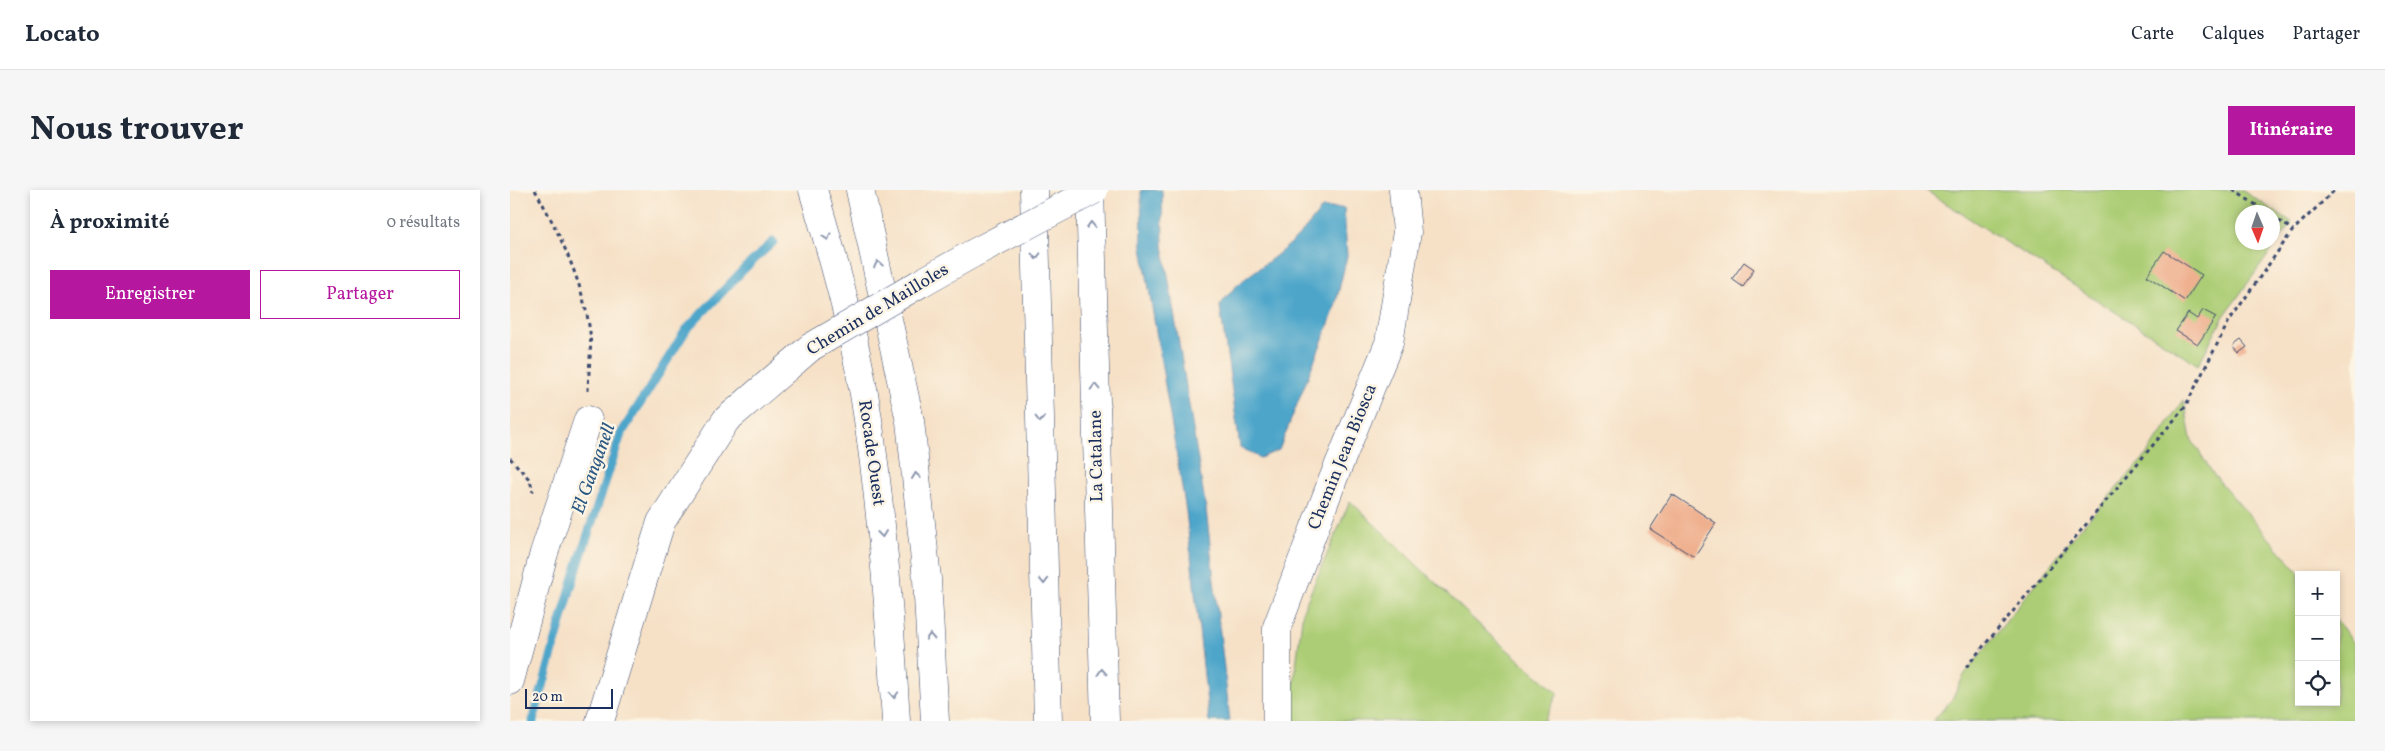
<!DOCTYPE html>
<html lang="fr">
<head>
<meta charset="utf-8">
<style>
  body { margin:0; font-family:Vollkorn,serif; background:#f6f6f7; color:#1f2937 }
  .controls { position:absolute; right:15px; bottom:15px; display:grid; overflow:hidden; border-radius:0px; box-shadow:0 2px 8px #0003 }
  .controls button { width:45px; height:45px; display:grid; place-items:center; padding:0; border:0; border-bottom:1px solid #e0e1e3; background:#fff; color:#1f2937; font:25px sans-serif }
  .compass { position:absolute; left:1725px; top:15px; width:45px; height:45px; border-radius:50%; background:#fff; box-shadow:0 2px 8px #0003; rotate:178deg }
  .scale { position:absolute; left:15px; bottom:12px; width:88px; box-sizing:border-box; padding-left:5px; border:2px solid #1b2f5e; border-top:0; font-size:14px; line-height:18px; white-space:nowrap; color:#1b2f5e; -webkit-text-stroke:4px #fcf5e5; paint-order:stroke }
  .list { margin:0; padding:0; list-style:none }
  h2 { display:flex; justify-content:space-between; align-items:center; height:65px; margin:0; padding:0 20px; font-size:21px }
  h2 small { font-size:16px; font-weight:400; color:#747a83 }
  .actions { display:flex; gap:10px; padding:15px 20px }
  .actions a { flex:1; padding:11px 0; border:1px solid #b5179e; border-radius:0px; text-align:center; font-size:18px; color:#b5179e }
  .actions .main { background:#b5179e; color:#fff }
  .icon { flex:none; width:28px; height:28px; fill:none; stroke:currentColor; stroke-width:2; stroke-linecap:round; stroke-linejoin:round }
  .map { position:relative; flex:none; width:1845px; height:531px; overflow:hidden; border-radius:0px }
  header { display:flex; align-items:center; gap:30px; box-sizing:border-box; height:70px; padding:0 25px; background:#fff; border-bottom:1px solid #e0e1e3 }
  header strong { font-size:24px }
  nav { display:flex; gap:28px; margin-inline-start:auto; font-size:18px }
  .intro { display:flex; align-items:center; justify-content:space-between; box-sizing:border-box; height:120px; padding:0 30px }
  h1 { margin:0; font-size:35px }
  .button { padding:12px 22px; border-radius:0px; background:#b5179e; color:#fff; font-size:18px; font-weight:700 }
  main { display:flex; gap:30px; padding:0 30px }
  aside { flex:1; background:#fff; border-radius:0px; box-shadow:0 2px 8px #0003 }
  .map>svg:first-child { display:block }
  .green { fill:#accd75; stroke:#647e6a; fill-rule:evenodd }
  .water { fill:#4da6ca; stroke:#346a94 }
  .lines { fill:none; stroke-linecap:round; stroke-linejoin:round }
  .stream { stroke:#4da6ca; stroke-width:9 }
  .building { fill:#efb08f }
  .minor-casing { stroke:#3c4a6e; stroke-width:29 }
  .trunk-casing { stroke:#3c4a6e; stroke-width:29 }
  .motorway-casing { stroke:#3c4a6e; stroke-width:29 }
  .path { stroke:#3c4a6e; stroke-width:3; stroke-dasharray:4 4; stroke-linecap:butt }
  .minor { stroke:#fff; stroke-width:28 }
  .trunk { stroke:#fff; stroke-width:28 }
  .motorway { stroke:#fff; stroke-width:28 }
  .minor-bridge-casing { stroke:#3c4a6e; stroke-width:29; stroke-linecap:butt }
  .minor-bridge { stroke:#fff; stroke-width:28 }
  .oneway { stroke:#8d97ae }
  .labels { text-anchor:middle; dominant-baseline:central; stroke-width:5; stroke-linejoin:round; paint-order:stroke }
  .street-label { font-size:18px; fill:#1b2f5e; stroke:#fcf5e5 }
  .water-label { font-size:19px; font-style:italic; fill:#2c5984; stroke:#fcf5e5 }
</style>
</head>
<body>
<header>
<strong>Locato</strong>
<nav><a>Carte</a><a>Calques</a><a>Partager</a></nav>
</header>
<div class="intro"><h1>Nous trouver</h1><a class="button">Itinéraire</a></div>
<main>
<aside>
<h2>À proximité<small>0 résultats</small></h2>
<ul class="list">
</ul>
<div class="actions"><a class="main">Enregistrer</a><a>Partager</a></div>
</aside>
<div class="map">
<svg width="1845" height="531" viewBox="0 0 1845 531">
  <rect width="100%" height="100%" fill="#fcf5e5"/>
  <filter id="ink" filterUnits="userSpaceOnUse"><feTurbulence type="fractalNoise" baseFrequency=".02" numOctaves="2"/><feDisplacementMap in="SourceGraphic" scale="10" xChannelSelector="R" yChannelSelector="G"/><feConvolveMatrix kernelMatrix="1 2 1 2 8 2 1 2 1" color-interpolation-filters="sRGB"/></filter>
  <filter id="wash" filterUnits="userSpaceOnUse"><feTurbulence type="fractalNoise" baseFrequency=".0096" numOctaves="4" result="noise"/><feDisplacementMap in="SourceGraphic" scale="20" xChannelSelector="R" yChannelSelector="G"/><feGaussianBlur stdDeviation="1.12" result="paint"/><feColorMatrix in="noise" values="0 0 0 0 0 0 0 0 0 0 0 0 0 0 0 0 0 1.4 0 .05"/><feComposite in="paint" operator="in"/></filter>
  <g filter="url(#wash)">
    <rect width="100%" height="100%" fill="#f6e1c7"/>
    <path class="green" d="M1415,0h316l51,32 -68,94 -26,49zM1732,22h30v30h-30z
      M1674,210l7,39 23,36 87,100h-2v127h37v-83l19,26v76h-422l19,-22 12,-24 112,-142 68,-75z
      M840,311l139,133 69,59 -14,28h-250l-2,-23 11,-88z"/>
    <path class="water" d="M631,0h21l1,55 43,264 24,212h-21l-23,-210 -44,-264z
      M812,18h22l3,48 -13,55 -55,139 -19,8 -20,-11 -20,-141c15,-25 41,-37 63,-56 15,-12 27,-26 39,-42z"/>
    <g class="lines">
      <path class="stream" d="M23,531l40,-141 48,-146 65,-104 59,-62 28,-26"/>
    </g>
    <g id="blocks">
      <path class="building" d="M1654,61l38,24 -17,26 -38,-25z
        M1234,72l10,7 -11,18 -11,-8z
        M1693,120l13,7 -18,27 -22,-13 12,-18 9,6z
        M1731,150l6,7 -8,6 -6,-7z
        M1162,304l44,29 -22,34 -44,-28z"/>
    </g>
  </g>
  <g filter="url(#ink)">
    <use href="#blocks" fill-opacity="0" stroke="#3c4a6e" stroke-width="1"/>
    <g class="lines">
      <defs>
        <path id="minor" d="M409,94l53,-30
          M0,491l34,-128 44,-133
          M90,531l61,-199 65,-102 85,-73
          M767,531v-94l56,-148 56,-136 18,-111 -4,-42"/>
        <path id="trunk" d="M303,0c23,77 45,156 56,236 14,98 21,196 27,295
          M350,0l50,231 17,158 8,142"/>
        <path id="motorway" d="M524,0l14,531
          M580,0l15,531"/>
      </defs>
      <use href="#minor" class="minor-casing"/>
      <use href="#trunk" class="trunk-casing"/>
      <use href="#motorway" class="motorway-casing"/>
      <path class="path" d="M25,0c25,44 48,92 55,142 2,16 -2,43 -2,61
        M1723,0l34,22
        M1762,26l21,14
        M0,268l20,22 3,12
        M1456,477l219,-260 44,-86 64,-91 42,-40"/>
      <use href="#minor" class="minor"/>
      <use href="#trunk" class="trunk"/>
      <use href="#motorway" class="motorway"/>
      <defs>
        <path id="minor-bridge" d="M462,64l122,-64
          M301,157l108,-63"/>
      </defs>
      <use href="#minor-bridge" class="minor-bridge-casing"/>
      <use href="#minor-bridge" class="minor-bridge"/>
    </g>
    <defs><path id="oneway-chevron" d="M-2-3.5L2.5 0L-2 3.5" fill="none" stroke-width="1.6" stroke-linecap="round" stroke-linejoin="round" transform="scale(1.25)"/></defs>
    <g class="oneway">
      <use href="#oneway-chevron" transform="translate(581 35) rotate(-91)"/>
      <use href="#oneway-chevron" transform="translate(317 47) rotate(73)"/>
      <use href="#oneway-chevron" transform="translate(526 66) rotate(89)"/>
      <use href="#oneway-chevron" transform="translate(368 74) rotate(-102)"/>
      <use href="#oneway-chevron" transform="translate(585 197) rotate(-91)"/>
      <use href="#oneway-chevron" transform="translate(530 229) rotate(89)"/>
      <use href="#oneway-chevron" transform="translate(406 286) rotate(-96)"/>
      <use href="#oneway-chevron" transform="translate(372 344) rotate(83)"/>
      <use href="#oneway-chevron" transform="translate(534 391) rotate(89)"/>
      <use href="#oneway-chevron" transform="translate(420 447) rotate(-93)"/>
      <use href="#oneway-chevron" transform="translate(592 482) rotate(-93)"/>
      <use href="#oneway-chevron" transform="translate(384 505) rotate(87)"/>
    </g>
  </g>
  <g class="labels">
    <g class="street-label">
      <text transform="translate(368 120) rotate(-31)">Chemin de Mailloles</text>
      <text transform="translate(361 263) rotate(82)">Rocade Ouest</text>
      <text transform="translate(587 266) rotate(-91)">La Catalane</text>
      <text transform="translate(833 267) rotate(-68)">Chemin Jean Biosca</text>
    </g>
    <g class="water-label">
      <text transform="translate(84 279) rotate(-70)">El Ganganell</text>
    </g>
  </g>
</svg>
<div class="controls">
<button>+</button>
<button>−</button>
<button><svg class="icon" aria-label="locate" viewBox="0 0 24 24"><circle cx="12" cy="12" r="6"/><path d="M12 2v4M12 18v4M2 12h4M18 12h4"/></svg></button>
</div>
<svg class="compass" viewBox="-18 -18 36 36"><path d="M0-13l5 13h-10z" fill="#e53935"/><path d="M0 13l5-13h-10z" fill="#747a83"/></svg>
<div class="scale">20 m</div>
</div>
</main>
</body>
</html>
